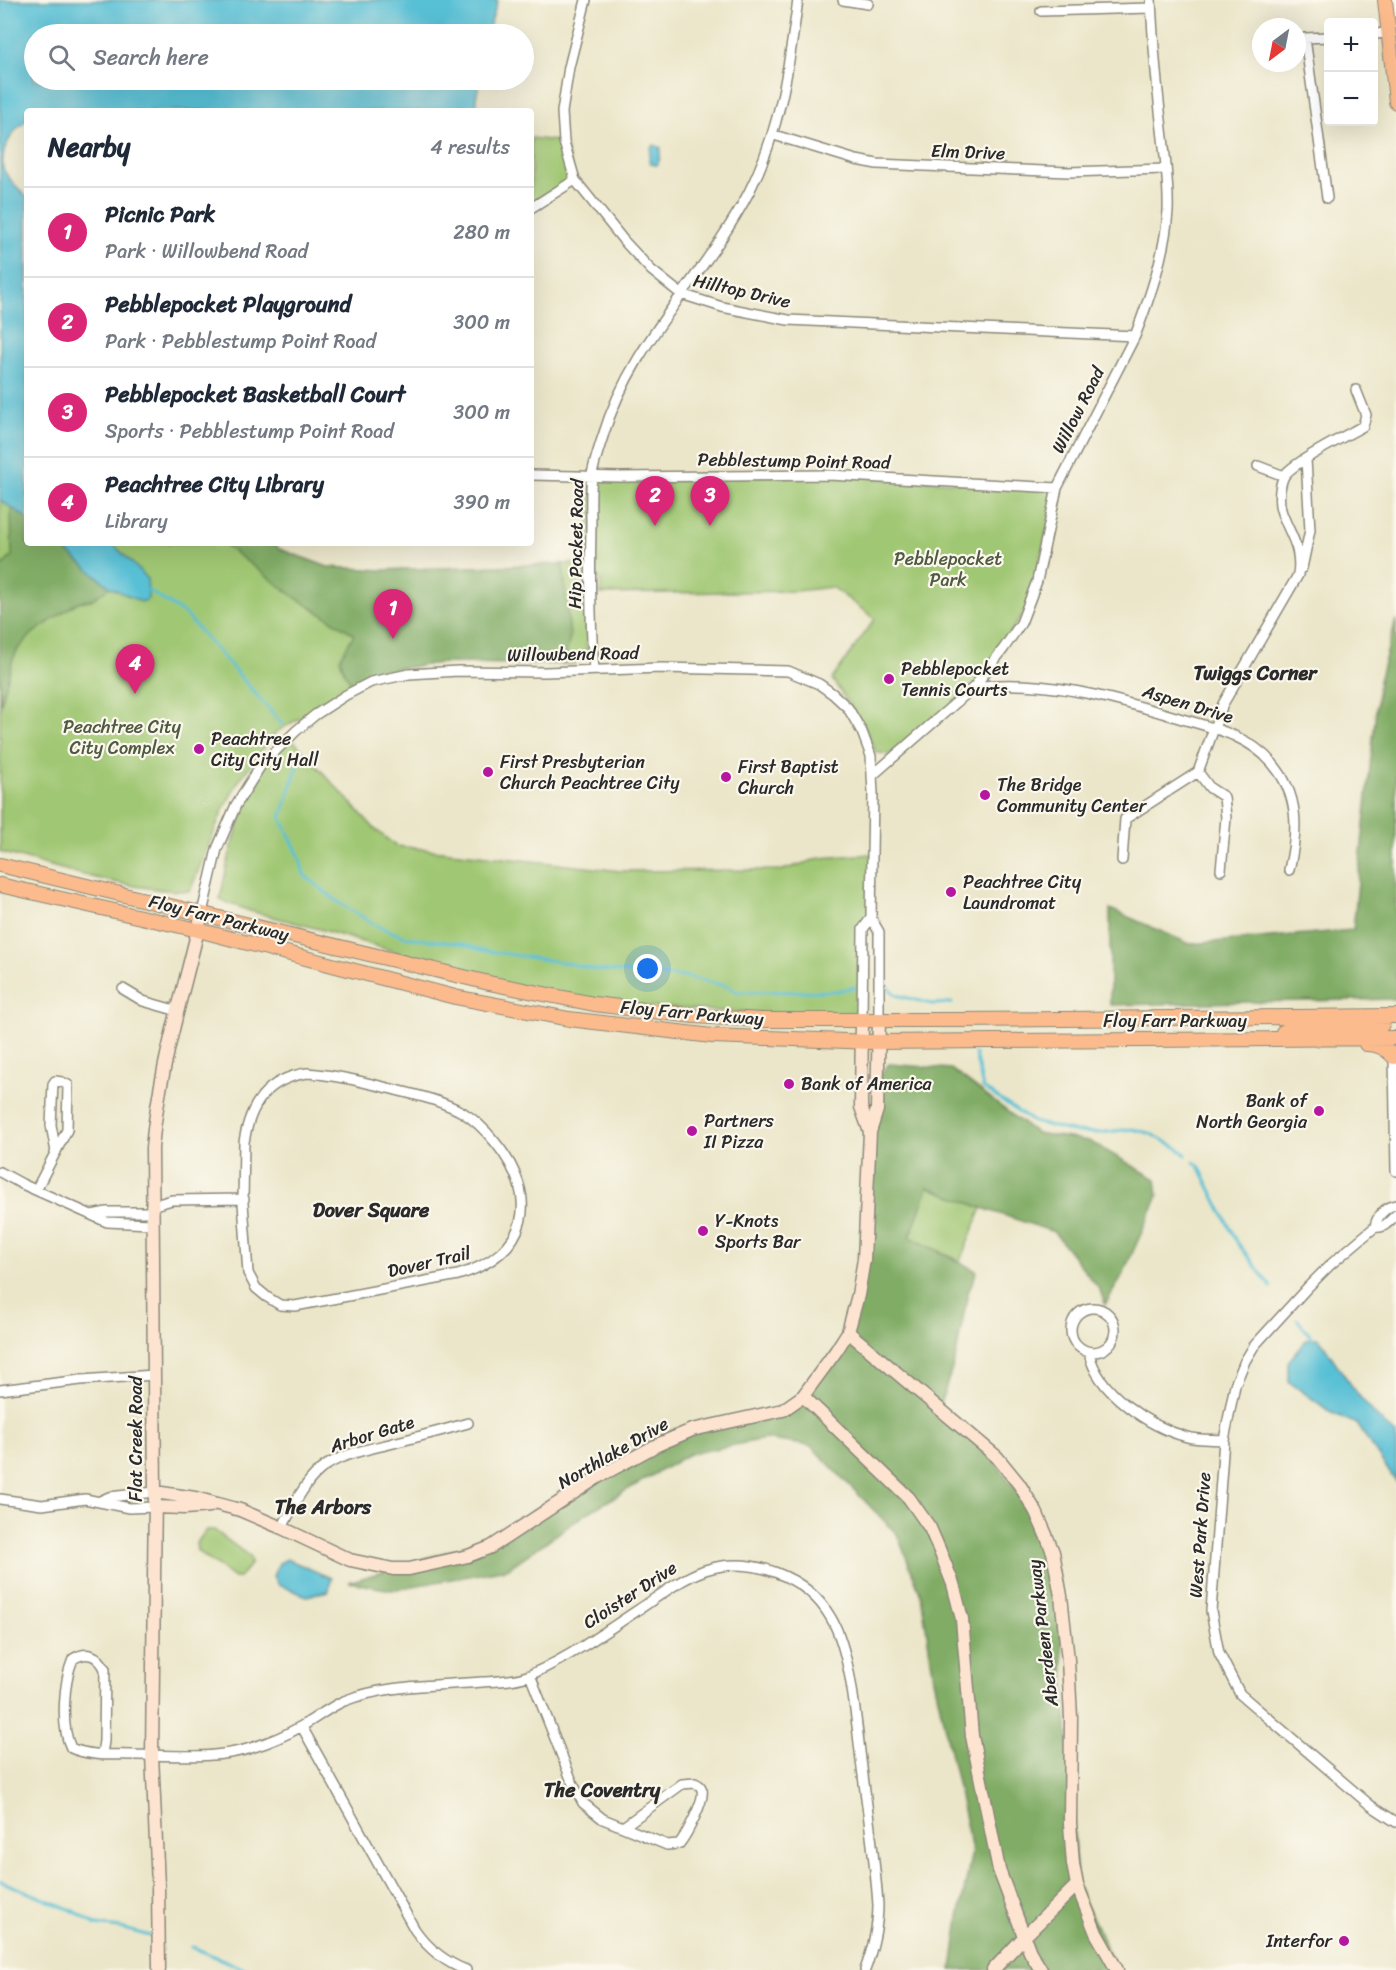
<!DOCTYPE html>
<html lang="en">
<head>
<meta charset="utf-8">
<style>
  body { margin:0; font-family:Sriracha,sans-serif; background:#f2f2f3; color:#1f2937 }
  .controls { position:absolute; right:18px; top:18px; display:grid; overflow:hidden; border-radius:6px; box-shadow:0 6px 24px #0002 }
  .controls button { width:54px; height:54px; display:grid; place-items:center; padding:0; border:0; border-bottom:2px solid #e0e1e3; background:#fff; color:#1f2937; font:30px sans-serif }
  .compass { position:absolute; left:1252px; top:18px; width:54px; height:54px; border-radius:50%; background:#fff; box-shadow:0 6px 24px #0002; rotate:212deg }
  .you { position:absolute; left:648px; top:969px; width:21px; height:21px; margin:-15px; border:4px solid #fff; border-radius:50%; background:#1a73e8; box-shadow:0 0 0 9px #1a73e833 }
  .badge { display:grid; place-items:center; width:39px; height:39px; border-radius:50%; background:#db2777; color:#fff; font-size:20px; font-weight:700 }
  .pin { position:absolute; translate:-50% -50px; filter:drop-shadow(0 2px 3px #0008) }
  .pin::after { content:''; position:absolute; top:32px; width:21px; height:18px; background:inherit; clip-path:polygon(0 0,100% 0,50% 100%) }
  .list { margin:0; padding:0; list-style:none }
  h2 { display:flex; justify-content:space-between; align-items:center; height:78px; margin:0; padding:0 24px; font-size:26px }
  h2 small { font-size:20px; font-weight:400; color:#747a83 }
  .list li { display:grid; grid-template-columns:39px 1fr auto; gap:18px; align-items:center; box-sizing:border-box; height:90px; padding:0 24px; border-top:2px solid #e0e1e3 }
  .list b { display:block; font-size:22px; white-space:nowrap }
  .list p { margin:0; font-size:20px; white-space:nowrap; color:#747a83 }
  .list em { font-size:20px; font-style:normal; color:#747a83 }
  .icon { flex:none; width:33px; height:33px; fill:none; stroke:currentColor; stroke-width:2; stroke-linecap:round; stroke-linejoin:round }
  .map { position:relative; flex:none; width:1396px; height:1970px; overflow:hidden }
  .search { position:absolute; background:#fff; box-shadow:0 6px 24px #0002; left:24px; top:24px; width:510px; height:66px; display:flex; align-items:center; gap:15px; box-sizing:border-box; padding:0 21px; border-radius:33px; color:#747a83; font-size:22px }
  .panel { position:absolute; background:#fff; box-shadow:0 6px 24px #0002; left:24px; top:108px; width:510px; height:438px; border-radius:6px }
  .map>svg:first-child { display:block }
  .green { fill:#a0c773; stroke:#66794f; stroke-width:1.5 }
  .forest { fill:#80ac65; stroke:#566c48; stroke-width:1.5 }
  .water { fill:#58c0d5; stroke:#427680; stroke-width:1.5 }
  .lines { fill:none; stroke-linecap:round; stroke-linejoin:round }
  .stream { stroke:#58c0d5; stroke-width:3 }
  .street-casing { stroke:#8b887a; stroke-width:12 }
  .secondary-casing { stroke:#8b887a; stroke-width:15 }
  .primary-casing { stroke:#8b887a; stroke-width:16 }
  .street { stroke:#fff; stroke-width:9 }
  .secondary { stroke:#fde4d1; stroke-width:12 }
  .primary { stroke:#fbbb8d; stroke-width:14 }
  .poi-dot { fill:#b5179e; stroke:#fbf7ec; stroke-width:2 }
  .labels { text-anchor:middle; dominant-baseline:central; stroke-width:4.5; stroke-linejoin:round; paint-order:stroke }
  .street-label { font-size:18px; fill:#2b2b2b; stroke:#fbf7ec }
  .park-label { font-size:18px; fill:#4e5a41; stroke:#fbf7ec }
  .poi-label { font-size:18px; fill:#2b2b2b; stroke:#fbf7ec; text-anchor:start }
  .neighbourhood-label { font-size:20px; font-weight:bold; fill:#2b2b2b; stroke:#fbf7ec }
</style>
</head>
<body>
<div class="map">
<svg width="1396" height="1970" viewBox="0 0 1396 1970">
  <rect width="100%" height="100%" fill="#fbf7ec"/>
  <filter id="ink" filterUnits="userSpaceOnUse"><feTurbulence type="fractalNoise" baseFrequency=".0167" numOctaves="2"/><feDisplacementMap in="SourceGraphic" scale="12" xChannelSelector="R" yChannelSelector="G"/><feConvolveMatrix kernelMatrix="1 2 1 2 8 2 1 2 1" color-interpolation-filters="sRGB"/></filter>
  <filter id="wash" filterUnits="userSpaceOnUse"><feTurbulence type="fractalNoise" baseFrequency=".008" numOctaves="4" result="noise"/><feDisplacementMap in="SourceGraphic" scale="24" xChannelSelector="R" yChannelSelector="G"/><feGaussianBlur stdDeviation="1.35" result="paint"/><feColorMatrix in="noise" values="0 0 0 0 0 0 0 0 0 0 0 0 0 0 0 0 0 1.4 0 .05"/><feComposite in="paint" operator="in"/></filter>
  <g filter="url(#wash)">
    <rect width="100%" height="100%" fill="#ebe6c9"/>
    <path class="green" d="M531,138l33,4 11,38 -44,28z
      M592,475h238l227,13 -27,115 -56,84 -84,68 -14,-3 -11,-24 -33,-49 43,-60 -43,-32 -36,4 -196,3 1,-13 -13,-17 -1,87 -13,13 -134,-1 -61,8 -103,61 -38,50 -15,28 -33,81c-64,0 -128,-23 -190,-39v-352l27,18v25h247l5,6 49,18 54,3 205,-7z
      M290,737l85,92 21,17 225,25 162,-1 37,-12 52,-4 -1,64 -8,11 -1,90 -268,-15 -131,-27 -54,-21 -86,-26 -73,-19 -30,-11c8,-44 16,-76 37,-115 4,-6 1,-16 6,-22 7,-9 18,-18 27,-26z
      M927,1186l55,22 -22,53 -50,-24z
      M207,1530h7l36,27 1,6 -12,15h-5l-37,-27 -1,-8z"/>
    <path class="forest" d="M11,507l16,11v25h30l53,44 -19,13 -13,2 -46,32 -14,15 -5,10 -13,48v-139l12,-12z
      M222,543h52l5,6 49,18 54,3 181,-6 7,73 -6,27 -124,-1 -61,8 -26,15 -9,-14 -4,-14 14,-24 -58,-36z
      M1396,620v379l-286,6v-96l80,35 163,-14 26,-249z
      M889,1064l62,5 85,64 53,8 67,38 2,17 -36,80 -17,29 -5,-15 -46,-58 -72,-24 -54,-21 -18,50 67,34 -9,22 -13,67 -16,47 39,32 63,84 17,59 19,303 40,85h-165l7,-53 13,-66 -38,-172 -13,-84 -24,-61 -86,-88 -46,-7 -76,15 -100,58 -82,57 -116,21 -42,-8 140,-43 105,-67 79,-42 102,-17 28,-17 45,-64 10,-37 20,-219z"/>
    <path class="water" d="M0,0h498l-11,34h-453v46h446l-4,18 3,13h-452v9c-14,10 -27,29 -24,48 3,10 17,21 24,30v320l-27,-18z
      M654,145l7,3 -2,13 -3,4 -5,-1 -2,-4 2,-13z
      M57,543h55l35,35 1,21 -7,3 -31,-15z
      M1312,1338h7c23,33 45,71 77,96v48l-39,-58 -25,-11 -44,-32v-19l18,-22z
      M287,1559l44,19 -2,13 -22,5 -29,-11 -5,-9 6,-13z"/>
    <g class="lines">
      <path class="stream" d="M148,590l37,24 97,110
        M302,750l-21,68 19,40 4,17 34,27 41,25 27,10 56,7 19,6 86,13 30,7 90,7 40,9 11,6 97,-1 22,-4
        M884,983l12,12 36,9 20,-1
        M975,1054l8,34 50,34 42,10 23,1 34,-4 17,4 29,15 8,7
        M1194,1162l5,4 38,76 34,45
        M1297,1319l16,20
        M0,1881l76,31 20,13 24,3 30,8
        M192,1947l55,23"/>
    </g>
  </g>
  <g filter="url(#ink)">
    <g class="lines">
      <defs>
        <path id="street" d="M586,0l-17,67 -7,45 2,30 11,38 49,61 27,29 30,24 41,13 66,13 347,16
          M843,0l25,4
          M1041,11l110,-3
          M1374,34l14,-1
          M774,135l82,25 21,4 191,8 98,-3
          M1327,198l-22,-160 23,-1
          M531,208l44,-28
          M1258,466l26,10
          M531,475l89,2 210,-2 227,13
          M1302,568l8,-38 -4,-71
          M594,670c-4,-48 -4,-97 -3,-145 0,-16 -1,-33 1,-50 2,-12 7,-27 11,-39 28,-94 102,-159 146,-244 31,-61 40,-125 49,-192
          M974,687c70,-9 139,11 205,31 34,10 69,17 93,45 28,32 26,69 17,107
          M1198,772l25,-68 75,-129c4,-27 -7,-38 -16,-62 -4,-10 -3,-27 2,-37 8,-13 63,-41 79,-50l3,-11 -10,-25
          M1198,772l12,16 14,9 2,21 -5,52
          M873,775l101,-88 30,-39 17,-25 16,-42 20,-93 78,-152c15,-39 30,-82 33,-125 1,-27 -3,-55 -6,-82 -5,-43 -9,-86 -11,-129
          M1122,860l3,-41 73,-47
          M202,913l15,-64 19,-44 25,-40 35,-34 19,-16 31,-20 25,-13 38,-8 49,-3 87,1 117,-4 126,3 31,13 14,10 15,14 14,24 9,24 2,37 -2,125 8,14v87
          M123,989l20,12 35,10
          M862,1019l1,-90 8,-11
          M1394,1057l2,114
          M307,1073c29,2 57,9 85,16 24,6 48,11 70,23 12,7 24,19 33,30 46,56 34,112 -37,133l-163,31 -15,-1 -13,-8 -11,-9 -8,-15 -5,-70 1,-61c6,-38 23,-63 63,-69z
          M0,1172l22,12 85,38 44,2
          M36,1190l31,-60 1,-45 -6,-3 -7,-1 -2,3 -2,41 5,27
          M1396,1205c-10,1 -20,12 -21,22l-45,38 -22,22 -54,59 -9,15 -10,24 -11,55 -13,171 8,42 21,41 130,111 26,17
          M151,1206l21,-6 72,-1
          M92,1215l15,-3h44
          M1375,1227c9,2 14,-6 21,-12
          M1071 1330a22 22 0 1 1 44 0a22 22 0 1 1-44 0Z
          M1089,1352c7,40 61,75 98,85 11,3 25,2 37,3
          M0,1390l81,-10 73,-5
          M0,1499l42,6 43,-6 44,9 25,-1
          M100,1501l9,-4 46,-5
          M282,1528c10,-19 21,-44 38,-58 20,-17 52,-21 77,-28 24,-6 48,-12 71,-19
          M530,1675l43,109 10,19 20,16 20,8
          M302,1727l113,203c13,18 29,32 51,40
          M102,1754l2,-13 1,-72c-7,-14 -18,-19 -32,-10 -9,21 -13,68 -2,89 20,9 44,6 66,7 39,0 80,5 117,-8 16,-5 32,-12 46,-20 15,-8 28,-19 44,-26 43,-17 92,-15 138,-19 16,-1 35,-1 50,-8 37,-17 72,-41 106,-64 21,-14 42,-31 67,-40 46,-15 102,6 126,48 20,34 25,102 30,142 6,48 14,97 17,145 0,23 -5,43 -13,65
          M695,1783c4,2 6,3 7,7 3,10 -16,46 -23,54l-12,1 -44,-18 59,-43z"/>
        <path id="secondary" d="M862,1019l-1,88 9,25
          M848,1332l149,125 22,27 17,28 10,23 7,17 8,44 7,64 3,58 -1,105 3,41 4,21 19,48 21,37
          M803,1396l106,102 21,30 12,28 11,28 9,35 10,117 27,134 31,82 11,18
          M155,1492l40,6 45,12 42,18 68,32 43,9h16l59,-13 23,-9 107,-70 59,-32 35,-15 91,-20 20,-14 33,-45 12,-19 10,-37 6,-36 6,-127 7,-22 2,-91
          M154,1507l31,1 25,-2
          M159,1970l-1,-84 -6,-131 3,-263 -3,-344c7,-80 32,-157 50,-235
          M993,1970l31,-33 53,-52"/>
        <path id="primary" d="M1385,0l11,102
          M0,865l489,118 105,21 100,12 67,4h196l439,-4
          M0,885l198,45 257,67 114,22 143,17 160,6 524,-4
          M1283,1032c14,-7 78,-5 98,-6l2,-4 -4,-6
          M1366,1044c12,0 19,4 28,13"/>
      </defs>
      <use href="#street" class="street-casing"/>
      <use href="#secondary" class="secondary-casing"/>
      <use href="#primary" class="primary-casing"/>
      <use href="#street" class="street"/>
      <use href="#secondary" class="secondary"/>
      <use href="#primary" class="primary"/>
    </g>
  </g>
  <g class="poi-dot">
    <circle cx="889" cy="679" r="6"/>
    <circle cx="199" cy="749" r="6"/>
    <circle cx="488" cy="772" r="6"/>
    <circle cx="726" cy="777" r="6"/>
    <circle cx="985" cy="795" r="6"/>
    <circle cx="951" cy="892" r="6"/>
    <circle cx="789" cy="1084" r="6"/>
    <circle cx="1319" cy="1111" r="6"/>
    <circle cx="692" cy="1131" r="6"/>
    <circle cx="703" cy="1231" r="6"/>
    <circle cx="1344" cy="1941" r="6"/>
  </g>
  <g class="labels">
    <g class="street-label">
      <text transform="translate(968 152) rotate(2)">Elm Drive</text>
      <text transform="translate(742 291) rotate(13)">Hilltop Drive</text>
      <text transform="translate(1078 410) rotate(-63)">Willow Road</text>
      <text transform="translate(794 461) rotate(1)">Pebblestump Point Road</text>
      <text transform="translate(576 544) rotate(-89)">Hip Pocket Road</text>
      <text transform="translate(573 654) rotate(-1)">Willowbend Road</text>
      <text transform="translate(1188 704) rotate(17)">Aspen Drive</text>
      <text transform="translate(219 918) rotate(14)">Floy Farr Parkway</text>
      <text transform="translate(692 1013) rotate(5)">Floy Farr Parkway</text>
      <text x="1175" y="1021">Floy Farr Parkway</text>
      <text transform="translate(429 1262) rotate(-13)">Dover Trail</text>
      <text transform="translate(372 1434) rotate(-17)">Arbor Gate</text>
      <text transform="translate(136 1439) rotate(-90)">Flat Creek Road</text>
      <text transform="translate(613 1453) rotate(-30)">Northlake Drive</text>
      <text transform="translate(1200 1535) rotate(-86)">West Park Drive</text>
      <text transform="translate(630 1595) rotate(-33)">Cloister Drive</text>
      <text transform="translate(1043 1633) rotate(-97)">Aberdeen Parkway</text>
    </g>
    <g class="park-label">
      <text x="948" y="559">Pebblepocket<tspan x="948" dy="21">Park</tspan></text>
      <text x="122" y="727">Peachtree City<tspan x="122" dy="21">City Complex</tspan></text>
    </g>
    <g class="poi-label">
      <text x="901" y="669">Pebblepocket<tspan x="901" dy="21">Tennis Courts</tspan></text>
      <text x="211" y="739">Peachtree<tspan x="211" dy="21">City City Hall</tspan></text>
      <text x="500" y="762">First Presbyterian<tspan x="500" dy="21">Church Peachtree City</tspan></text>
      <text x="738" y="767">First Baptist<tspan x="738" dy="21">Church</tspan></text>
      <text x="997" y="785">The Bridge<tspan x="997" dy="21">Community Center</tspan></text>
      <text x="963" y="882">Peachtree City<tspan x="963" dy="21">Laundromat</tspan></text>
      <text x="801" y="1084">Bank of America</text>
      <text x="1307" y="1101" text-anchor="end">Bank of<tspan x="1307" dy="21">North Georgia</tspan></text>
      <text x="704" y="1121">Partners<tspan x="704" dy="21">II Pizza</tspan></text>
      <text x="715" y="1221">Y-Knots<tspan x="715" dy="21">Sports Bar</tspan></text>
      <text x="1332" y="1941" text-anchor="end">Interfor</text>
    </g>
    <g class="neighbourhood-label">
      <text x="1255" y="673">Twiggs Corner</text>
      <text x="371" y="1210">Dover Square</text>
      <text x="323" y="1507">The Arbors</text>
      <text x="602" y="1790">The Coventry</text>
    </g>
  </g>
</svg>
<div class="controls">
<button>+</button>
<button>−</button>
</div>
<svg class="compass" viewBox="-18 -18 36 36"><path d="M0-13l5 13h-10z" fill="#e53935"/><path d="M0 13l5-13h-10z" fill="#747a83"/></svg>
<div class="you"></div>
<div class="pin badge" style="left:393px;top:639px">1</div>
<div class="pin badge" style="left:655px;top:526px">2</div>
<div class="pin badge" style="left:710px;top:526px">3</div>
<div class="pin badge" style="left:135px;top:694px">4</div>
<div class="search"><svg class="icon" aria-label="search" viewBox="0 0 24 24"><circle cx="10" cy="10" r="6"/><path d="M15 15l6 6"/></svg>Search here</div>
<section class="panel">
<h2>Nearby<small>4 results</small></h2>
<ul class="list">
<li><span class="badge">1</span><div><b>Picnic Park</b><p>Park · Willowbend Road</p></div><em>280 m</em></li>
<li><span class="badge">2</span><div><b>Pebblepocket Playground</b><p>Park · Pebblestump Point Road</p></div><em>300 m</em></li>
<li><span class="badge">3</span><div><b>Pebblepocket Basketball Court</b><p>Sports · Pebblestump Point Road</p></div><em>300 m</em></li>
<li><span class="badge">4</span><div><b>Peachtree City Library</b><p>Library</p></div><em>390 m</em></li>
</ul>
</section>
</div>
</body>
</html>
